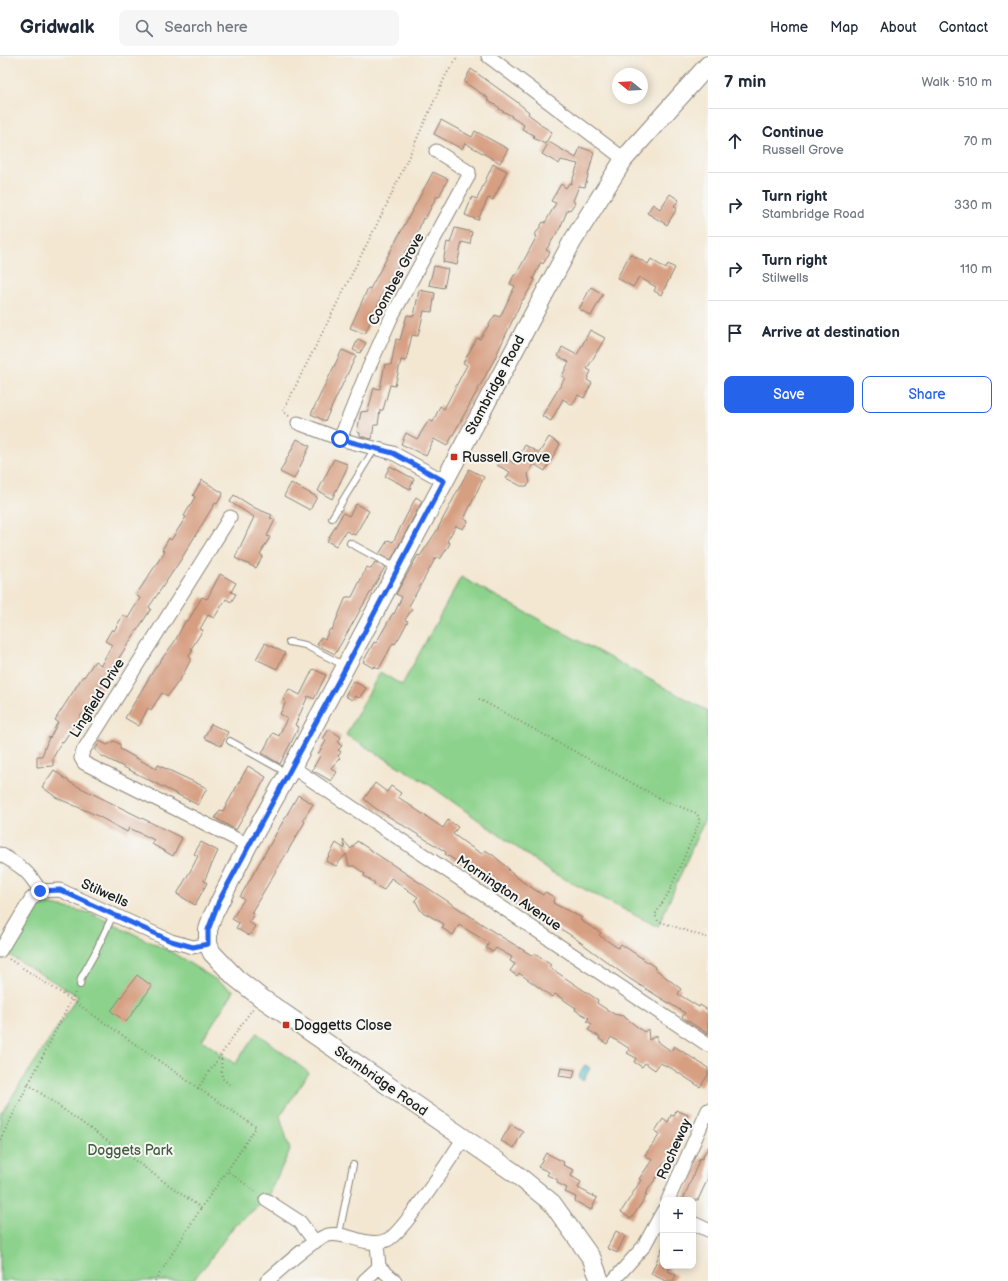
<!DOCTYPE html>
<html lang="en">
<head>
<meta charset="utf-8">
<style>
  body { margin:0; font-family:"Balsamiq Sans",sans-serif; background:#f6f6f7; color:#1f2937 }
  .controls { position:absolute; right:12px; bottom:12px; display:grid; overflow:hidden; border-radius:8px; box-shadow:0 2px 10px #0003 }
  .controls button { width:36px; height:36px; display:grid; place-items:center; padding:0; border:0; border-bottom:1px solid #e0e1e3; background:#fff; color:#1f2937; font:20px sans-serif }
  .compass { position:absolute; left:612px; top:12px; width:36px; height:36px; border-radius:50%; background:#fff; box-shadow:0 2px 10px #0003; rotate:288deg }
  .stop { position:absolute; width:12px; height:12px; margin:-9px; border:3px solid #2563eb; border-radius:50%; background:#fff }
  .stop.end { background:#2563eb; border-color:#fff; box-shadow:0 1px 4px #0008 }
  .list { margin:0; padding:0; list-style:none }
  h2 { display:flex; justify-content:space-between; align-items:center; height:52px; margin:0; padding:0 16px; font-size:17px }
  h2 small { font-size:13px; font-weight:400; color:#747a83 }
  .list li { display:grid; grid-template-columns:26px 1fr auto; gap:12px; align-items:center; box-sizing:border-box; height:64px; padding:0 16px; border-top:1px solid #e0e1e3 }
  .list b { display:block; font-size:15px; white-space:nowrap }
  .list p { margin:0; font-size:13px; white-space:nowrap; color:#747a83 }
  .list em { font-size:13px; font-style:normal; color:#747a83 }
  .actions { display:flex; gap:8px; padding:12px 16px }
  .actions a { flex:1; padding:9px 0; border:1px solid #2563eb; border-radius:8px; text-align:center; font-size:14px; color:#2563eb }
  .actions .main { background:#2563eb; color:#fff }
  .icon { flex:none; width:22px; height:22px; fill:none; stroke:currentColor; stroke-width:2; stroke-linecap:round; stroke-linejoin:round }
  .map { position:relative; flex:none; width:708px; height:1225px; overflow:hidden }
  header { display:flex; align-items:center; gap:24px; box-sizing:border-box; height:56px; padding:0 20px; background:#fff; border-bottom:1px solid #e0e1e3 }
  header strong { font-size:19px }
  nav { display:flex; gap:22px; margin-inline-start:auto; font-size:14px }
  .search { width:280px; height:36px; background:#f6f6f7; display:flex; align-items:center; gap:10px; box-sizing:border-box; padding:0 14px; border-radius:8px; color:#747a83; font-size:15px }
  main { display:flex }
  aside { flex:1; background:#fff }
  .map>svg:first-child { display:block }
  .green { fill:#8cd28c; stroke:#547754 }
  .water { fill:#57c1d3; stroke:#3a6e78 }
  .building { fill:#d79f82 }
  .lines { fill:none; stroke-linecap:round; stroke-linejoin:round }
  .lane-casing { stroke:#888277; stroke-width:8 }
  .street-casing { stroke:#888277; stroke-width:15 }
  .secondary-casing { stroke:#888277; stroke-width:20 }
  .path { stroke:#888277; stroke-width:2; stroke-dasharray:1 3; stroke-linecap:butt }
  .lane { stroke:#fff; stroke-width:6 }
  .street { stroke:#fff; stroke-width:13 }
  .secondary { stroke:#fff; stroke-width:18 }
  .route { stroke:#2563eb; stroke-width:5 }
  .poi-dot { fill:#c8321e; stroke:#f6f6f2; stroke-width:1.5 }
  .labels { text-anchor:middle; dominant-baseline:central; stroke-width:4; stroke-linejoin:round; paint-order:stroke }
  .street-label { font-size:14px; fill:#1c1c1c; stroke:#f6f6f2 }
  .poi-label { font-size:14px; fill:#1c1c1c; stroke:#f6f6f2; text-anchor:start }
  .park-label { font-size:14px; fill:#435c43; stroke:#f6f6f2 }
</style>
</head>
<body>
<header>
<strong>Gridwalk</strong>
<div class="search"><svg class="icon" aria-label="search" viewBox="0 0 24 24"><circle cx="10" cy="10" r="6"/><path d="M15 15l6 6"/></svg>Search here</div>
<nav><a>Home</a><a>Map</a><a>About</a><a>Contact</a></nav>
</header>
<main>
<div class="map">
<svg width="708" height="1225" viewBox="0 0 708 1225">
  <rect width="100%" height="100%" fill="#f6f6f2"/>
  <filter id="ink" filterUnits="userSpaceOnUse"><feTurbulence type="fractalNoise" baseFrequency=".025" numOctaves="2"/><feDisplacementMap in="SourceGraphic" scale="8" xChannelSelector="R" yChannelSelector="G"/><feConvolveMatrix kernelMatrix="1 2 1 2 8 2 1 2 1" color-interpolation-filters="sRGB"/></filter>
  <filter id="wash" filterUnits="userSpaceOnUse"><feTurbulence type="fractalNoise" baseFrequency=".012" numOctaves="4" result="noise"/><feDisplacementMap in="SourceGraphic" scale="16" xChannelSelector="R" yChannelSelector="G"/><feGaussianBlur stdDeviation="0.9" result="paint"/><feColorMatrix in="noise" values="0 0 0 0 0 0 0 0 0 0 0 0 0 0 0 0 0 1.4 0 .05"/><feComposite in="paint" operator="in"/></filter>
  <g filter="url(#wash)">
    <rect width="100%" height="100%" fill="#f3e7d2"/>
    <path class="green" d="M461,521l247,134v100l-50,116 -107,-55 -123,-88 -82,-49 34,-63 22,13z
      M42,847l49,10 82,40 61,38 -32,49 33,24 22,-31 52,40 -29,43 10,34 -24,50 -32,26 -28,39 -14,16h-192v-166l78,-119 -71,-42z"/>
    <path class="water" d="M585,1009l5,3 -7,13 -5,-4z"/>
    <g id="blocks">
      <path class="building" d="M471,13l46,33 12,10 -1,2 12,9 -1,1 13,8 -7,12 -12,-6 1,-3 -12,-6 2,-4 -13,-8 1,-1 -13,-7 1,-1 -13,-8 1,-2 -24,-16z
        M441,64l31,17 3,-6 33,18 -8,14 -35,-20 -3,6 -28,-15z
        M549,86l27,16 4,-11 14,5 -9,35 -6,-1 -6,15 2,2 -5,7 -2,-1 -8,19 -14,22 4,2 -7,12 -2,-2 -8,17 2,1 -12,20h-1l-28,60 -47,86 -13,-7 -8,17 -25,-12 5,-11 11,6 12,-19 4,2 7,-16 4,3 23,-44 -4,-2 14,-25 3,1 15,-24 5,2 15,-31 -5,-2 4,-9h2l21,-39 -2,-1 8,-13 2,1 11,-20 -5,-2 10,-17 5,4 3,-5 2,1 7,-20 -17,-4 -2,4 -17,-10z
        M493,108l14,7 -14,29 -5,-2 -10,22 -13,-5 7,-18 5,2z
        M433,116l15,7 -9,18 -2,-1 -12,23 -2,-1 -9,24 -2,-1 -28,50 -19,43 -15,-6 18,-40 2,1z
        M670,138l9,6 -5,6 3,2 -10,17 -20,-12 6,-9 7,5z
        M455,172l17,4 -2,12 -8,-2 -5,23 -14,-3 4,-20 3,1z
        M630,198l18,10 3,-5 15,10 2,-5 7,4 -14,27 -7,-4 2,-4 -17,-10 -6,10 -16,-9z
        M434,210l14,3 -4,19 -15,-3z
        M591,231l12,7 -12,22 -12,-7z
        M419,234l16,3 -3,19 -8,-1 -6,25 -6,-1 -6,26 -5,-1 -6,26 -5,-1 -7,25h-3l-2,15h-4l-2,14 -12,-3v-3l-3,-1 4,-20 7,-1 6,-23 6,1 5,-25 6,1 5,-26 4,1 7,-25 7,1z
        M590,274l15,8 -18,31 4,2 -4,9 5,3 -8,15 -6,-3 -6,10 -9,-6 -12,22 -9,-5 23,-38 -3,-2 7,-14 -11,-6 4,-9 15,8z
        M358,283l8,4 -6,10 -7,-3z
        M342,294l14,6 -31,65 -14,-7z
        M549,381l11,7 -15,27 -11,-7 -6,10 2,9 -3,3h-6l-15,-8 4,-6 -13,-7 5,-9 13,8 10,-19 14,8z
        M297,383l13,7 -16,33 -14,-7z
        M334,403l13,5v4l-15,31 -14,-8z
        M390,410l24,13 -4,10 -25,-13z
        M469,413l15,8 -20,42 4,2 -5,8 -7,-3 -9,15 3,2 -2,4 -8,12 -3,-2 -2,2 -26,47 3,3 -7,11 3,1 -8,15 -5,8 -2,-1 -14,26 -4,-3 -2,2 -10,-6 11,-20 2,1 17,-30 1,1 8,-17 -6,-3 22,-39 2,1 16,-24z
        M202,424l21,13 -6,11 -2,-1 -35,58 -31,46 2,2 -44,67 -11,23 -12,16 -2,-1 -19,28 -1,-1 -9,17v8l-16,1v-11h5l7,-19 1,1 8,-16 -3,-2 28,-44 1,1 11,-16 6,4 11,-20 -7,-4 7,-12 2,2 9,-16 5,3 12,-20 -4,-3 29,-44 -3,-1 7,-12 2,2 15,-23 -2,-1 11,-19 -2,-2z
        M291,427l26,14 -7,13 -26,-14z
        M234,439l21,13 17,7 -2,3 5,2 -8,16 3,1 -10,17 3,2 -7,12 -21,-10 19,-41 -24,-15z
        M416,441l6,4 -31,59 -12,-6 9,-14 5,2z
        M356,448l13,7 -14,24 -9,-4 -10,15 -9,-5 16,-28 6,3z
        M375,506l10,5 -50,87 -18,-9 4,-8 4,2 5,-10 2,1 14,-33h6l15,-30 4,2z
        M220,518l16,9 -5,9 5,2 -5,8 -5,-3 -12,19 -6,-3 -8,14 3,1 -12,19 2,1 -4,6 2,3 -8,16 -15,21 -6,-3 -11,17 -3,-2 -9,18 -14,-8 30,-50 20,-27 11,-21 2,1 14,-24 5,2z
        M265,587l20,10 -8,16 -21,-10z
        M313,613l13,6 -12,24 -6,-3 -13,29 4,2 -19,37 -18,-11 11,-20 6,3 8,-18 -7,-4 6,-12 -3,-2 6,-11 11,6z
        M353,625l13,7 -7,10 -4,-2 -3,4 -7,-4z
        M211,668l17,8 -7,14 -17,-8z
        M329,673l12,8 -3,6 4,3 -4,4 3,2 -3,4 2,2 -9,10 6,4 -6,9 -19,-11 8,-14 -2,-2 8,-13 -3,-2z
        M100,685l7,4 7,-4 6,3v5l36,20 2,-4 49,23 -9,17 -96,-49 -7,-6z
        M248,710l18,11 -30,53 -21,-12 5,-8 3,1z
        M54,714l17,13 111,55 -9,18 -21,-12 2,-4 -12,-6 -13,-6 -2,4 -31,-17 -39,-17 -15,-11z
        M375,727l12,9 4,-6 10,7 -3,4 45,31 5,-8 10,7 -5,7 15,11 14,9 3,-4 8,5 16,14 -1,1 15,12 20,13 2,-3 9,5 -1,6 29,15 -2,2 21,13 -2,2 19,13 3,-4 34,23 -1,1 27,21 -3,5 21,13 1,-2 8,5v24l-26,-17 3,-4 -55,-34 -58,-43 -16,-10 -1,2 -8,-5 -52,-34 -14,-13 -36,-22 1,-2 -71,-44 -11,-9z
        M298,739l15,9 -10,16 2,2 -6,10 -48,81 3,1 -5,8 6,4 -6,10 -13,-8 3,-5 -7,-4 12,-20 -4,-2z
        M343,784l8,9 6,-8 140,93 36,22 2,-2 16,11 -2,2 49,33 -1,3 17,11 9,2 21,16 4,-3 1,11 8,-5v6l14,10 3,-5 34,22v7l-8,12 -29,-19 -11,-5 -5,7 -10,-7 -3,4 -8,-5 2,-4 -9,-5 3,-4 -19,-12 -4,7 -8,-5 1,-2 -12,-7 4,-6 -5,-3 2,-3 -14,-8 1,-2 -21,-14 -3,3 -33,-24 -2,3 -7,-5 5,-7 -5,-3 2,-4 -16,-9 -3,4 -7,-4 3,-5 -30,-18 -6,10 -11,-7 2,-4 -23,-13 -6,-11 3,-3 -27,-19 -7,12 -10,-5 1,-2 -11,-7 1,-2 -11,-8h-5l-3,-12 -10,12 -10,-5 10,-18 9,6z
        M201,786l17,9 -14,30 3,2 -12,22 -18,-11 15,-26 6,-12 -4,-2z
        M137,919l15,11 -26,36 -15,-11z
        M561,1012l14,2 -2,8 -14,-2z
        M676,1054l12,5 -8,23 2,1 -23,31 2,1 -16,23 2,1 -16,24 -10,-7 20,-32 -2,-1 13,-19 -7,-5 15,-21 -5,-3 8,-12 5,4 3,-8 3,1z
        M511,1068l12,7 -9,17 -13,-7z
        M708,1091v31l-10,22h-15l17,-42 2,1z
        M546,1097l18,9 -1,3 11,5 -3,6 10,6 -3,6 19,10 -6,12 -16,-9 1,-4 -11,-5 2,-4 -10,-5 1,-3 -11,-5 2,-3 -11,-5z
        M616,1175l9,5 -8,17 -10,-5z
        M663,1190v20h7l-2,5 8,4 -3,6h-7l-15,-7z"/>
    </g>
  </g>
  <g filter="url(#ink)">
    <use href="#blocks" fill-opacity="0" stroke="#888277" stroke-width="1"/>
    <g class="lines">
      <defs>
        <path id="lane" d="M332,462l43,-70
          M350,487l46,25
          M289,586l16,3 40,21
          M230,685l57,32
          M80,929l1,-7 14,-25 18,-38
          M339,1178l14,-69"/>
        <path id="street" d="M488,0l136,103
          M298,367l42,16 53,14 51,28
          M340,383l26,-65 25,-56 77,-141 1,-5 -33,-21
          M230,461l-147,234 -2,7 3,5 164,82
          M292,711l416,278
          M0,798c19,11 29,17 40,37
          M40,835l20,-1 111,51 22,6 15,-3
          M0,895l31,-52 9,-8
          M266,1144l34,22 15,20
          M668,1144l40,-90
          M693,1167l15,7
          M377,1187l2,24 16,14
          M267,1225c12,-10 47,-43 61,-46 19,-4 39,14 59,5 17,-7 63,-82 77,-102
          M364,1225l15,-14
          M613,1225l31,-35 19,-35"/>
        <path id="secondary" d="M600,1225l-8,-22 -40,-56 -36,-29 -256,-177 -24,-19 -24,-25 -4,-9v-14l4,-13 36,-72 44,-78 280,-525 52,-83 84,-94"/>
      </defs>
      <use href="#lane" class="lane-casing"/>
      <use href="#street" class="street-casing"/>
      <use href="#secondary" class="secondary-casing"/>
      <path class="path" d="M289,360l-6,-5 105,-209 58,-127 12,-19
        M479,643l184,101 33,13 3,4v6l-30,69 -14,23 3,6 50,17
        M9,903l63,41 126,88 55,-80
        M221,999l1,23 9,8
        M28,1028l173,124 26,-37 31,22
        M198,1032l58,39 -29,44
        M0,1084l76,-149
        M155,1225l46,-73"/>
      <use href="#lane" class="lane"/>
      <use href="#street" class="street"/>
      <use href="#secondary" class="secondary"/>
    </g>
  </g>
  <g class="lines" filter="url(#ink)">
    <path class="route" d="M40,835l20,-1 111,51 22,6 15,-3v-14l11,-29 127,-234 98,-186 -51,-28 -53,-14"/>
  </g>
  <g class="poi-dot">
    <rect x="450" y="397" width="8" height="8" rx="2"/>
    <rect x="282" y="965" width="8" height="8" rx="2"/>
  </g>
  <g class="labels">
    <g class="street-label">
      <text transform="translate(396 223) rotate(-62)">Coombes Grove</text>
      <text transform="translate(495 329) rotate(-62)">Stambridge Road</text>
      <text transform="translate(97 642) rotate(-58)">Lingfield Drive</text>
      <text transform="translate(105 837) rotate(24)">Stilwells</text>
      <text transform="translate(509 837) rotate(34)">Mornington Avenue</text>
      <text transform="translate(381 1025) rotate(35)">Stambridge Road</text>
      <text transform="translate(674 1093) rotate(-66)">Rocheway</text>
    </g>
    <g class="poi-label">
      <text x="462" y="401">Russell Grove</text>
      <text x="294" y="969">Doggetts Close</text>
    </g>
    <g class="park-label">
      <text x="130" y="1094">Doggets Park</text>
    </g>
  </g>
</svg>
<div class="controls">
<button>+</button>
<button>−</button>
</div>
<svg class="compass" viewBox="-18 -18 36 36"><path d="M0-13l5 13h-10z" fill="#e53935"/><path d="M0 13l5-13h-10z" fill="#747a83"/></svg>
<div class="stop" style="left:340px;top:383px"></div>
<div class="stop end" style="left:40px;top:835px"></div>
</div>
<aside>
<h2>7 min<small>Walk · 510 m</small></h2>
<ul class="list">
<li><svg class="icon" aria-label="ahead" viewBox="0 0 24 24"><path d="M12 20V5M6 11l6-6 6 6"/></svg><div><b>Continue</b><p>Russell Grove</p></div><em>70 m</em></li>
<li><svg class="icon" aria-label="right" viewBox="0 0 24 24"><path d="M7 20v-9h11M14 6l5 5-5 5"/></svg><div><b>Turn right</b><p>Stambridge Road</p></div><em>330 m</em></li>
<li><svg class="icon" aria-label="right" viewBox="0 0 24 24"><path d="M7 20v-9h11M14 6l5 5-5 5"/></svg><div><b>Turn right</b><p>Stilwells</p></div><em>110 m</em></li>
<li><svg class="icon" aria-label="arrive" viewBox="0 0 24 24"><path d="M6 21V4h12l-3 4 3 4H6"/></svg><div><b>Arrive at destination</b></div></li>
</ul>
<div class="actions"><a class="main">Save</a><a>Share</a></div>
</aside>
</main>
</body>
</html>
